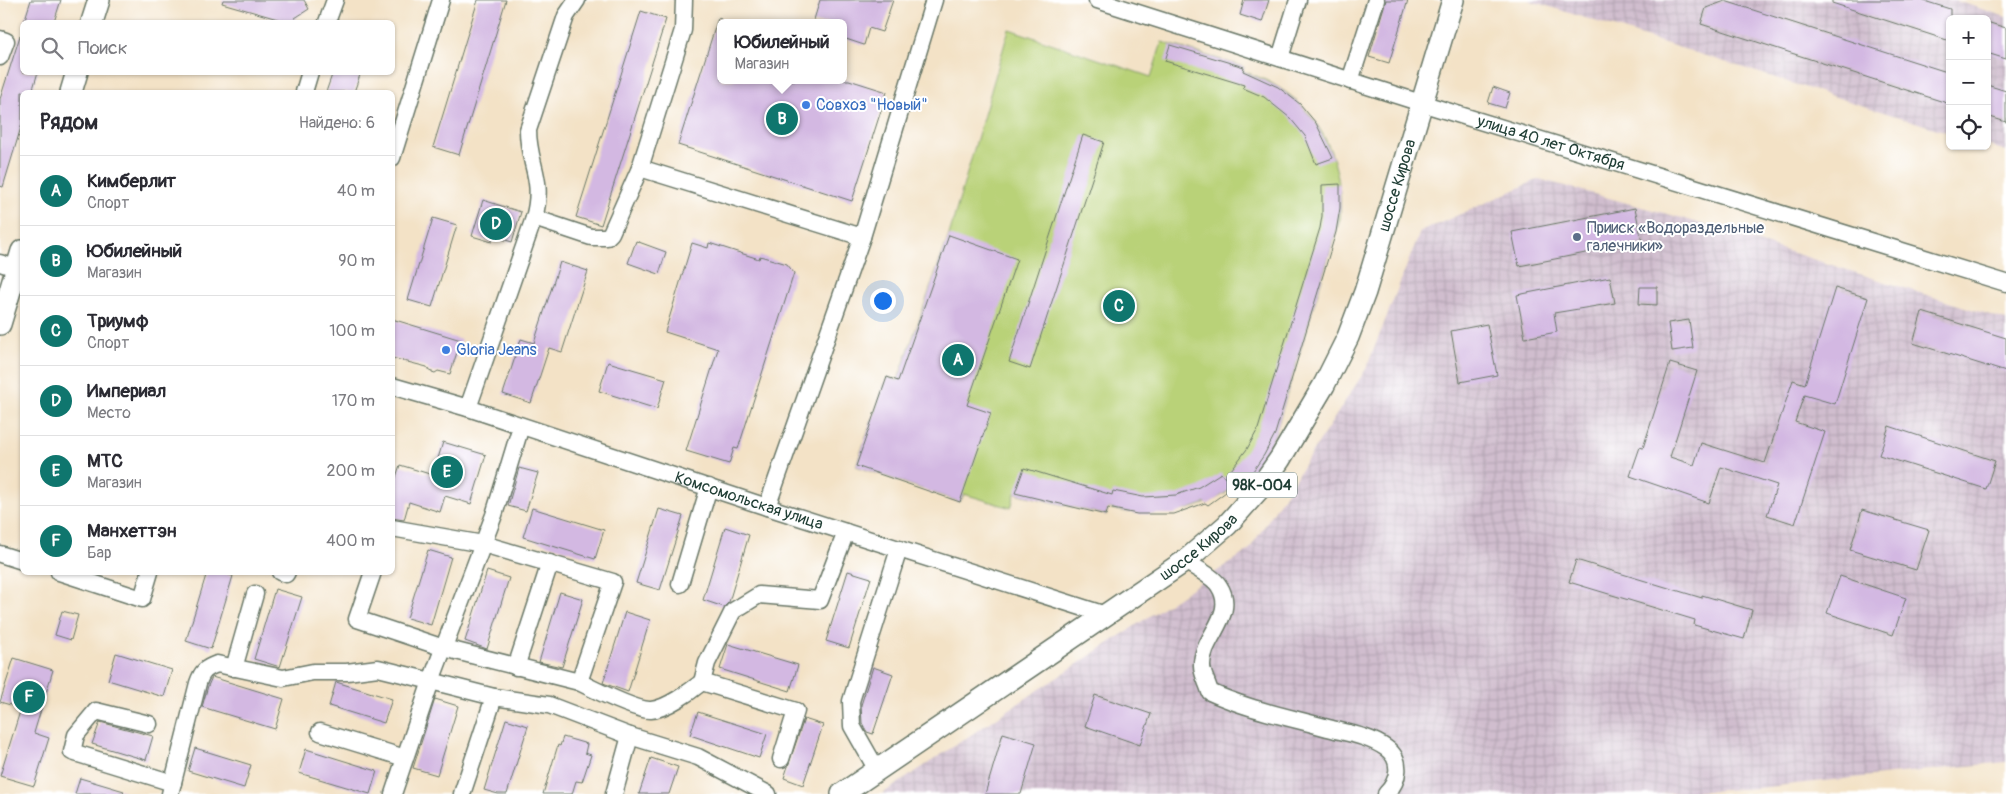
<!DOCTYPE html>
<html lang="ru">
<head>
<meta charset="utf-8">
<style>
  body { margin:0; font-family:Pangolin,sans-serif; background:#f2f2f3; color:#2b2b33 }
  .controls { position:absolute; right:15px; top:15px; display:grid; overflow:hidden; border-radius:8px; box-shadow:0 1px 4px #0004 }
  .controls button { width:45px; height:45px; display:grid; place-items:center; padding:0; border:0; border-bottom:1px solid #e1e1e2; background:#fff; color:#2b2b33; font:25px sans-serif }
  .you { position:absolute; left:882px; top:300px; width:18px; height:18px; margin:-12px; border:4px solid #fff; border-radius:50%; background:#1a73e8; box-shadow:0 0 0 8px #1a73e833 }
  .badge { display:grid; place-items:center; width:32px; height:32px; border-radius:50%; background:#0f766e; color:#fff; font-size:16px; font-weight:700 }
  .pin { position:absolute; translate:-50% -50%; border:2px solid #fff; box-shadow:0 1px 5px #0006 }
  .popup { position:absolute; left:717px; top:19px; width:130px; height:65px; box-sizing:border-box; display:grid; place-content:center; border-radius:8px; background:#fff; filter:drop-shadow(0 1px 4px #0005); font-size:16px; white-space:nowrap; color:#7c7c81 }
  .popup b { font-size:19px; color:#2b2b33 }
  .popup::after { content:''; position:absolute; left:50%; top:100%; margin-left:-10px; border:10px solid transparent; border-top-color:#fff }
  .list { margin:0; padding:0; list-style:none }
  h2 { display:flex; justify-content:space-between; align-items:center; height:65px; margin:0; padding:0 20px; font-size:21px }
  h2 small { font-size:16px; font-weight:400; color:#7c7c81 }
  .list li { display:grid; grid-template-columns:32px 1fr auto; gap:15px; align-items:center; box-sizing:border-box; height:70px; padding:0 20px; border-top:1px solid #e1e1e2 }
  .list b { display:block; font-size:19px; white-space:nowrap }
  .list p { margin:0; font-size:16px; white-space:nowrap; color:#7c7c81 }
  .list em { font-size:16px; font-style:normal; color:#7c7c81 }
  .icon { flex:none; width:28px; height:28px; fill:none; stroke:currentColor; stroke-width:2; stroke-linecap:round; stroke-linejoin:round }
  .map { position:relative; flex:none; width:2006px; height:794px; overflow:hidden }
  .search { position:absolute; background:#fff; box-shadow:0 1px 4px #0004; left:20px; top:20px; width:375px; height:55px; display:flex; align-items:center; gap:12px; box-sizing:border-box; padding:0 18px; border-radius:8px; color:#7c7c81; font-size:19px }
  .panel { position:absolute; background:#fff; box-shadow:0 1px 4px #0004; left:20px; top:90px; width:375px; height:485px; border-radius:8px }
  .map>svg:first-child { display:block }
  .industrial { fill:url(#industrial-grid) }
  .grass { fill:#b9d278; stroke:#6c8856 }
  .building { fill:#d3b8e2 }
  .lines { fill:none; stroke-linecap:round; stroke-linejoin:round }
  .minor-casing { stroke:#697767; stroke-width:19 }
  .major-casing { stroke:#697767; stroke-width:24 }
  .minor { stroke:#fff; stroke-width:16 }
  .major { stroke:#fff; stroke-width:21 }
  .shop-dot { fill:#3f7fe0; stroke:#fff; stroke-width:2 }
  .service-dot { fill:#5c6f8a; stroke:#fff; stroke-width:2 }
  .labels { text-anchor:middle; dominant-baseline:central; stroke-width:4; stroke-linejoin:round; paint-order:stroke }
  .shield { fill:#fff; stroke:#627771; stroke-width:1 }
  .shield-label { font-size:15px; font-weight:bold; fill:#1f3d34 }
  .shop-label { font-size:16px; fill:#366cbe; stroke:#fff; text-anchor:start }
  .street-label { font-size:16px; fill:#1f3d34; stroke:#fff }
  .service-label { font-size:16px; fill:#4e5e75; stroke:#fff; text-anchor:start }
</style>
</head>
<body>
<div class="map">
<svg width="2006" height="794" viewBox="0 0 2006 794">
  <defs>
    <pattern id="industrial-grid" width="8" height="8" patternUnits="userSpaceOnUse" patternTransform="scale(1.25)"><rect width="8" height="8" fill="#d0bdce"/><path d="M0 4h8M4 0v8" fill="none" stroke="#b2a3b2"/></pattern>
  </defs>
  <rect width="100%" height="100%" fill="#fff"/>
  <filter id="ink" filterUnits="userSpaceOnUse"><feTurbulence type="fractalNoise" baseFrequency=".02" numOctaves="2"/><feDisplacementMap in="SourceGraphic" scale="10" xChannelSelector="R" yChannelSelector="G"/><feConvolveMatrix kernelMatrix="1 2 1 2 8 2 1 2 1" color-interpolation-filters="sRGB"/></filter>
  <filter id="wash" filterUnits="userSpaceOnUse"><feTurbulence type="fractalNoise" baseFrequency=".0096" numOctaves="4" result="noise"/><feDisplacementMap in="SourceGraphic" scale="20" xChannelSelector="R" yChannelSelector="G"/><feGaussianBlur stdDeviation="1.12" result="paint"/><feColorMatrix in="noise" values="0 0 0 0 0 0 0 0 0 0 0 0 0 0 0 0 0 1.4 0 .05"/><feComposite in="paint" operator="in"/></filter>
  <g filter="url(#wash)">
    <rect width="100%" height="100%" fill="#f3e2c6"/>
    <path class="industrial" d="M1528,0h426l52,17v134l-19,-6v-126h-37v114z
      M1539,179l143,39 324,102v442l-248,26 -99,6h-777l367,-244 117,-181 54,-137z"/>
    <path class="grass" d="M1009,29l142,48 11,-35 82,25 -1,4c12,5 25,9 35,16 46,28 66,81 62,132l-65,215c-27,67 -100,92 -167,74l-2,7 -91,-22 -4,15 -47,-14 -4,8 -104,-36 31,-89 11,3 51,-145z"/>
    <g id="blocks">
      <path class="building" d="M31,0h30l-7,22h-30z
        M223,0h81l5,9 -14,9 -1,4h-6l-66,-19z
        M478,0h28l-47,155 -26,-8z
        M820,0h73l-11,32 -13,-4 -5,17 -21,-7v-15h-30z
        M1244,0h25l-7,22 -22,-7z
        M1386,0h22l-19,63 -20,-6z
        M1832,0h89l29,9v32l-118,-38z
        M1725,1l225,72v31l-249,-80 5,-16z
        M641,11l25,8 -65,206 -25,-8z
        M718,18l3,1v61h128l38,12 -35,109 -174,-56z
        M1987,22l19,6v31l-19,-6z
        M20,36h2v36h16l-6,20h-10v32l-19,63 -3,-1v-87z
        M1170,45l74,22 -1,4 35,16 22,17 16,19 17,35 -17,6 -11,-28 -15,-18 -26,-21 -21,-9 1,-3 -79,-24z
        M333,72h28l-7,20h-28z
        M1987,85l19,6v31l-19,-6z
        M1493,87l17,6 -5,15 -17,-5z
        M1083,135l21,7 -74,227 -21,-7z
        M1340,184v24l-4,24 -61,202 -11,21 -13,19 -43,31 -3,-2 -31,11h-37l-29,-6 -2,7 -91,-22 9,-25 88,27 1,-4 30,6 33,-2 23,-8 22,-14 4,5 22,-29 11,-20 62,-201 2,-12v-31z
        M483,200l38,12 -9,30 -19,-6 -1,6 -20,-6z
        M1635,208l7,34 -123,24 -7,-34z
        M433,218l24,7 -25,82 -24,-7z
        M949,235l68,24 -50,146 24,8 -31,89 -104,-36 31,-89 11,4z
        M636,241l30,11 -7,22 -31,-11z
        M692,243l16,5 1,-5 50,16 1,-3 27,8 7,9 -56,176 -4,-1 -5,16 -43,-13 32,-102 -53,-17z
        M560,262l28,9 -26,81 -13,-4 -18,55 -28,-9 18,-55 13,4z
        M1610,277l5,26 -61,10 3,19 -32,6 -8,-43z
        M1640,287h17v18l-18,-1z
        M1835,288l33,10 -33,106 -31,-9 -9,27 30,10 -30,92 -28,-9 10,-30 -56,-18 -12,36 -79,-27 10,-29 3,1 27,-85 27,8 -27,86 24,8 7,-22 64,20 28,-83 12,4z
        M1922,312l84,26v34l-93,-29z
        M392,319l69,21 -11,34 -12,-3 -3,2 -6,-2 -2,-4 -35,-9z
        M1689,320l4,28 -21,3 -4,-28z
        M1487,324l10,51 -37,7 -9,-51z
        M608,362l58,17 -9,30 -58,-18z
        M1889,426l106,35 -9,28 -107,-34z
        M443,442l43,13 -15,49 -26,-8 -5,16 -31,-10 -5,18 -12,-2v-29l8,-24 33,10z
        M519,468l19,5 -12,38 -18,-5z
        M532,508l72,22 -9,29 -72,-22z
        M659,509l24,7 -23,74 -24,-7z
        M1862,510l67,20 -13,40 -66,-20z
        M725,527l24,8 -20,67 -5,5 -21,-7z
        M428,550l23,7 -20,68 -24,-7z
        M1576,560l126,38v-3l50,15 -8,29 -50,-14 1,-5 -126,-38z
        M487,571l22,7 -22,71 -22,-8z
        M848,571l23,7 -22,70 -23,-7z
        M207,572h13l13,4 -22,73 -25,-8z
        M1840,576l66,22 -13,37 -66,-22z
        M275,589l27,8 -22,70 -26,-8z
        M560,592l23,7 -21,68 -23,-5z
        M62,611l16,4 -7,25 -16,-5z
        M625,612l25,8 -22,72 -25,-9z
        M728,644l70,21 -8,26 -70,-22z
        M116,653l56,17 -8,27 -56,-17z
        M14,658l39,12 -19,63 15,5 -15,48 -34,-10 21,-68 -21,-6z
        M873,667l20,7 -20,60 -6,-2 -5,-9 -1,-18z
        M212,677l72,22 -9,30 -73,-22 6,-21z
        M336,682l56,17 -8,24 -55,-17z
        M1095,695l56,19 -11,31 -55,-19z
        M435,699l23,7 -21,69 -24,-7z
        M698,712l69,22 -8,24 -69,-23z
        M506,719l22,7 -21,68h-9l-14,-4z
        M804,719l19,6 -20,60 -19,-7z
        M100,722l53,14 -7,24 -54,-16z
        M1003,733l33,10 -15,51h-36z
        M563,737l24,7 -2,9 6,2 -9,27 -6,-1 -4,13h-29l15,-49 2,1z
        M195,748l56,17 -7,23 -56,-17z
        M306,749l71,22 -7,23 -71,-21z
        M651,758l27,9 -9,27h-30z
        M80,778l44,13 -1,3h-48z"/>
    </g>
  </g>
  <g filter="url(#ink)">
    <use href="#blocks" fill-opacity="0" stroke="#697767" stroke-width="1"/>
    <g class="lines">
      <defs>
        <g id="minor">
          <path id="s1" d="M1097,0l324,103 585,180"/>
          <path d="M327,22l8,-22"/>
          <path d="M0,39l6,2 -6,16"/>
          <path d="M1280,58l18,-58"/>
          <path d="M1350,81l26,-81"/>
          <path d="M304,92l6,-20"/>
          <path d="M392,158l49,-158"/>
          <path d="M640,168l222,69"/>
          <path d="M534,218c11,-40 -6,-53 -6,-88l38,-114 11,-16"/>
          <path d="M0,263l22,7"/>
          <path id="s2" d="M392,386l76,22 299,99 339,108"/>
          <path d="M468,408l66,-190 57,19h16l4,-4 29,-65 43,-138 1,-30"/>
          <path d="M767,507l95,-270 72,-237"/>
          <path d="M0,554l22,7"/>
          <path d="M1185,561c10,7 28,15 34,25 19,29 -18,51 -17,80 0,8 6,18 8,26 37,17 78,25 118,36 19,5 41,8 58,20 17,12 13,33 0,46"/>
          <path d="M59,572l83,27 8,-27"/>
          <path d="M280,572l6,2 1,-2"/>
          <path d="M373,572l-16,47 87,29 135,34 34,-100 -130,-38 -91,-16"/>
          <path d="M680,584l29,-97"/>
          <path d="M516,667l34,-104"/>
          <path d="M234,668l21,-74"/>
          <path d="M579,682c14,7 58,29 72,28 15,-1 40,-19 51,-28"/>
          <path d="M149,724l-53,-13 -20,24 -4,17 101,31"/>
          <path d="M320,732l85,26"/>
          <path d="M781,759l15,-48 -94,-29 5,-19 26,-52 26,-16 61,5 26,-68"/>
          <path d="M877,770l-25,-44 -1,-25 48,-152"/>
          <path d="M170,794l28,-111c4,-12 8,-15 19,-19l66,14 30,-6h34l31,-4 53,13 63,-166 27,-89"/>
          <path d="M393,794l38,-113 63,16 55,8 81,31"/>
          <path d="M462,794l32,-97"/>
          <path d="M614,794l16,-58 68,21 70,37"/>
        </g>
        <g id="major">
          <path d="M92,22l7,-22"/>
          <path d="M71,92l6,-20"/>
          <path d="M0,324l22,-73"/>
          <path id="s3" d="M842,794l343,-233 42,-36 32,-36 21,-30 44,-74 24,-48 17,-45 88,-292"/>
        </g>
      </defs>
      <use href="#minor" class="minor-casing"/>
      <use href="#major" class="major-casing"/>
      <use href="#minor" class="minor"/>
      <use href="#major" class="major"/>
    </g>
  </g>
  <g class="shop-dot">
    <circle cx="806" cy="105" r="5"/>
    <circle cx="446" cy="350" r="5"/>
  </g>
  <circle class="service-dot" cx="1577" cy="237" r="5"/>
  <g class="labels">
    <rect class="shield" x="1227" y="472.5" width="70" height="25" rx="4"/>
    <g class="shield-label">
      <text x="1262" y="485">98К-004</text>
    </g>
    <g class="shop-label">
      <text x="816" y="105">Совхоз "Новый"</text>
      <text x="456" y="350">Gloria Jeans</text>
    </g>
    <g class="street-label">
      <text stroke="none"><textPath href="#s1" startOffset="476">улица 40 лет Октября</textPath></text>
      <text stroke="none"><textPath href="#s3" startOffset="854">шоссе Кирова</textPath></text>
      <text stroke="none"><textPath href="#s2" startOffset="375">Комсомольская улица</textPath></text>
      <text stroke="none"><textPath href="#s3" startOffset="434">шоссе Кирова</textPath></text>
    </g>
    <g class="service-label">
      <text x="1587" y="228">Прииск «Водораздельные<tspan x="1587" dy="18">галечники»</tspan></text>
    </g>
  </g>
</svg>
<div class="controls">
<button>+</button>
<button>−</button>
<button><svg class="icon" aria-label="locate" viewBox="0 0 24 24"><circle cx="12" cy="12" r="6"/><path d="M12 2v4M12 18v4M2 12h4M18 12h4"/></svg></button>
</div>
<div class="you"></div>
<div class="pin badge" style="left:958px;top:360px">A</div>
<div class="pin badge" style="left:782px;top:119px">B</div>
<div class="popup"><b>Юбилейный</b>Магазин</div>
<div class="pin badge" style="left:1119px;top:306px">C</div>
<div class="pin badge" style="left:496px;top:224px">D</div>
<div class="pin badge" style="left:447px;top:472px">E</div>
<div class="pin badge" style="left:29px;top:697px">F</div>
<div class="search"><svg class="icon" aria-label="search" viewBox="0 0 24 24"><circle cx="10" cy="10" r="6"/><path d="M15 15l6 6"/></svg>Поиск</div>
<section class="panel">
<h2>Рядом<small>Найдено: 6</small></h2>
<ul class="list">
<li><span class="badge">A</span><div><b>Кимберлит</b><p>Спорт</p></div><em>40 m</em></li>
<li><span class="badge">B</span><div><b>Юбилейный</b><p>Магазин</p></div><em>90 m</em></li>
<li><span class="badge">C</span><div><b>Триумф</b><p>Спорт</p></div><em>100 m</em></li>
<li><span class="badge">D</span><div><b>Империал</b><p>Место</p></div><em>170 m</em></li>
<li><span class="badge">E</span><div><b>МТС</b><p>Магазин</p></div><em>200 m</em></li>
<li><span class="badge">F</span><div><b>Манхеттэн</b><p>Бар</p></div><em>400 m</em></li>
</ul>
</section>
</div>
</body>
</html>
